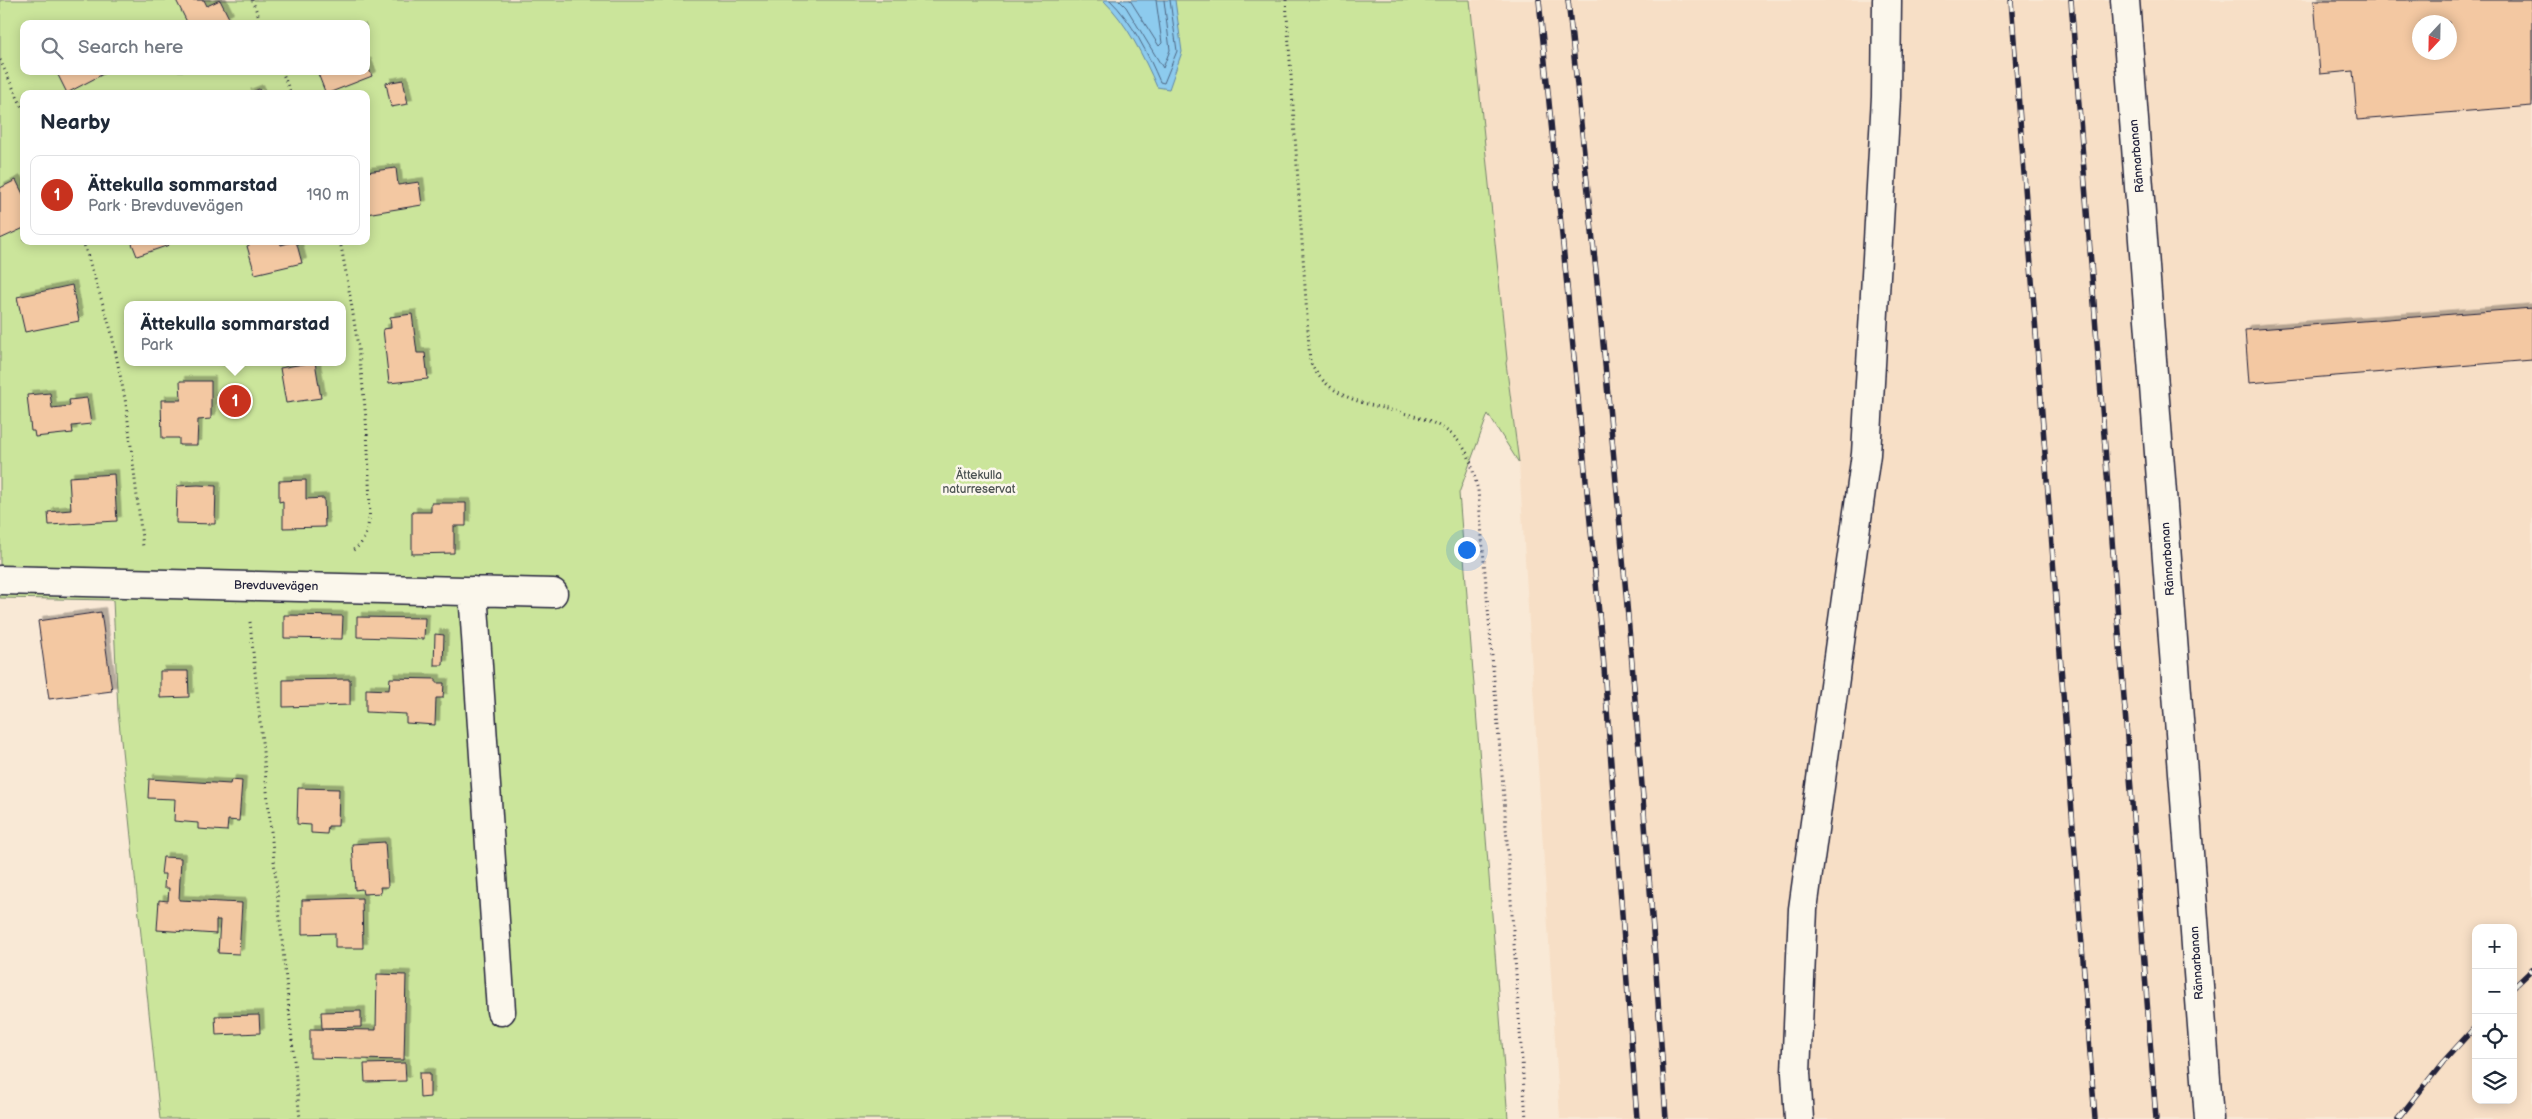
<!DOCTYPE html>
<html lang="en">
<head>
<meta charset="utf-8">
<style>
  body { margin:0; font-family:"Balsamiq Sans",sans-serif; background:#f6f6f7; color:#1f2937 }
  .controls { position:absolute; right:15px; bottom:15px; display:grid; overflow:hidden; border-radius:10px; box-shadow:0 2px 12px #0003 }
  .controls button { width:45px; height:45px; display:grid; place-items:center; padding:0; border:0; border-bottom:1px solid #e0e1e3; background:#fff; color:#1f2937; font:25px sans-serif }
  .compass { position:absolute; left:2412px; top:15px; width:45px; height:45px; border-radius:50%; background:#fff; box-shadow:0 2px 12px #0003; rotate:202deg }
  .you { position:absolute; left:1466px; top:549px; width:18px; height:18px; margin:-12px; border:4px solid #fff; border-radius:50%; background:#1a73e8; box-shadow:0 0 0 8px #1a73e833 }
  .badge { display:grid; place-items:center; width:32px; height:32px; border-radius:50%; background:#c8321e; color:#fff; font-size:16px; font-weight:700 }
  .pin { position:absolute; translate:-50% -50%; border:2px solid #fff; box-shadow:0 1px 5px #0006 }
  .popup { position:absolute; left:124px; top:301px; width:222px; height:65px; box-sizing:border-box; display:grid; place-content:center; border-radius:10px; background:#fff; filter:drop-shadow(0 1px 4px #0005); font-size:16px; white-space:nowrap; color:#747a83 }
  .popup b { font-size:19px; color:#1f2937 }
  .popup::after { content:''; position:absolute; left:50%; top:100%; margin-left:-10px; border:10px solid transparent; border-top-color:#fff }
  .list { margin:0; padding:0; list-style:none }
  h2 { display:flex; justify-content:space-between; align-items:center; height:65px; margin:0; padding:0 20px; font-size:21px }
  h2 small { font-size:16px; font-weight:400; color:#747a83 }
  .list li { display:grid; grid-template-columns:32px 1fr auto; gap:15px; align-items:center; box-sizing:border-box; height:80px; margin:0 10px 10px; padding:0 10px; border:1px solid #e0e1e3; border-radius:10px }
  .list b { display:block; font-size:19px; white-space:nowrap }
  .list p { margin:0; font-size:16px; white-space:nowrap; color:#747a83 }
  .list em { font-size:16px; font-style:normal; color:#747a83 }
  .icon { flex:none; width:28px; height:28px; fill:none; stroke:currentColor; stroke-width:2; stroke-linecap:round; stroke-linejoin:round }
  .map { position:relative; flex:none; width:2532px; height:1119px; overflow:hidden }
  .search { position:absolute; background:#fff; box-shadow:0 2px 12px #0003; left:20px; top:20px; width:350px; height:55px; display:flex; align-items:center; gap:12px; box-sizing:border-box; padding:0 18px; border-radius:10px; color:#747a83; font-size:19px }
  .panel { position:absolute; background:#fff; box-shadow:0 2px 12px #0003; left:20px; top:90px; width:350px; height:155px; border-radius:10px }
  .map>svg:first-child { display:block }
  .built { fill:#f7dfc6; fill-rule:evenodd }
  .green { fill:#cbe59b; stroke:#76846b; fill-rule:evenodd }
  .water { fill:#8dcbee; stroke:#6287a6 }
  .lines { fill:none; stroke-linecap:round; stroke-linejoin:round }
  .shore { stroke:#4d6683; stroke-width:1 }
  .building { fill:#f3c8a2; stroke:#22223b; fill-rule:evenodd; filter:url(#shadow) }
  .minor-casing { stroke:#22223b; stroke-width:31 }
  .path { stroke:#22223b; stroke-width:3; stroke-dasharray:1 4; stroke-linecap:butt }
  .minor { stroke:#fbf7ec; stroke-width:28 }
  .rail-casing { stroke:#22223b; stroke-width:5.5 }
  .rail { stroke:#fbf7ec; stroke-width:4; stroke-dasharray:11; stroke-linecap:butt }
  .labels { text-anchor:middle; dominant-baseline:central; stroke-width:5; stroke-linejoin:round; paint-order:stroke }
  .street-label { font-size:12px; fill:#22223b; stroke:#fbf7ec }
  .park-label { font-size:12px; fill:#4c5353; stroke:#fbf7ec }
</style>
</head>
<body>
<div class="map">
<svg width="2532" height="1119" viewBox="0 0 2532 1119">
  <defs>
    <filter id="shadow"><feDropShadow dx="4.5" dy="-4.5" stdDeviation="0" flood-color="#0004"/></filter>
  </defs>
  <rect width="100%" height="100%" fill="#f9e9d6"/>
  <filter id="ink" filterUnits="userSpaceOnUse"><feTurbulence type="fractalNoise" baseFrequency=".02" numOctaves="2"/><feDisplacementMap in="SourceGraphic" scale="10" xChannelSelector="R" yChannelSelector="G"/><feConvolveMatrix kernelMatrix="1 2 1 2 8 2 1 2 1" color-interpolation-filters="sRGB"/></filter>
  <g filter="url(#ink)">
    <path class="built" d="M1459,0h1073v1119h-972l-41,-656zM2420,22h30v30h-30zM2476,928h37v172h-37z"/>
    <path class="green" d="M0,0h1470l37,359 -1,4 13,100 -31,-49 -29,79 49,626h-1348l-42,-408 -5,-111 -113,-2zM24,24h342v47h-342zM24,94h342v147h-342zM128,305h214v57h-214z"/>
    <path class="water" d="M1103,0h72l7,52 -13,37 -12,-2c-13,-30 -30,-64 -54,-87z"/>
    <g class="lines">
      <path class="shore" d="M1110,0c22,21 38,54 50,82l4,1 13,-32 -7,-51
        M1119,0l7,7 37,61 7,-18 -6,-50
        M1130,0l29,46 3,-3 -6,-43"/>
    </g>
    <path class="building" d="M176,0h28l3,6 13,-6 9,18 -12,6h-29z
      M2314,0h218v106l-175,14 -4,-49 -33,3zM2420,22h30v30h-30z
      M366,62l6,14 -46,18 -9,-23h49z
      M56,71h50l1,1 -40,21z
      M403,80l5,24 -17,3 -5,-24z
      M259,89l2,5h-15z
      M396,168l2,17 21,-3 3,23 -56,9v-42z
      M16,180l8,16v32l-24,11v-51z
      M131,241h37l1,4 -32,11z
      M258,241h22l1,4 15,-4 6,22 -47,11 -8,-28z
      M72,285l7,36 -54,11 -8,-35z
      M2532,308v52l-283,23 -4,-53z
      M412,314l5,39h8l3,26 -39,4 -6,-54 8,-1 -1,-11z
      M315,362l6,36 -35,5 -6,-35z
      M180,381h31v38l-13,1 -1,25h-18v-7h-17l-1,-38h20z
      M50,393l2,15 18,-2 -1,-6 18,-2 4,26 -19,2 1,7 -38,4 -1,-6h-3l-4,-36z
      M114,474l3,47 -68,4 -1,-13 23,-2 -2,-33z
      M306,480v19l18,-1 1,29 -42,1v-27l-4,1v-21z
      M198,485l18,1 -1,38 -39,-1 1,-37z
      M431,503h35v23h-12v27l-42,1v-42h19z
      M101,612l11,79 -63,8 -11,-78z
      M284,615l59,1 -1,23 -58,-1z
      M357,617l68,1 -1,21 -67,-2z
      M435,634l9,1 -1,30h-9z
      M160,671h28l1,26 -29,1z
      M390,678l46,1v4h8l-1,15h-7l-1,27 -29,-2v-9l-40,-2v-23l23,1z
      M350,679v26l-67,2v-27z
      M149,779l81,5 1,-4 11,1 -3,40 -11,-1 -1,11 -29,-2v-6l-24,-2 1,-22 -27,-1z
      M298,788l41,1 -1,37h-10l-1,8 -16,-1v-8l-14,-1z
      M385,842l3,45h-8l1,6 -18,1 -1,-5 -7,1 -3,-46z
      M163,857l18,1 -2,42 63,3 -3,51 -21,-1 2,-33h-4v14l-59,-4 2,-30 9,1 1,-13h-5l1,-14h-4z
      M362,898l1,50h-28v-15l-33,1v-34z
      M377,974l29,1 -2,85 -94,-2v-29l66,1z
      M361,1011v16l-39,1 -1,-16z
      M259,1015l1,18 -44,2 -1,-19z
      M405,1063l1,18 -41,1 -1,-18z
      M419,1073h11v24l-10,1z"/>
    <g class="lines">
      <defs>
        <path id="minor" d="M2125,0l84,1119
          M0,580l553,13
          M473,591l28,420
          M1799,1119l-3,-46 7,-164 63,-455 20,-357 1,-97"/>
      </defs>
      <use href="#minor" class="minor-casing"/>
      <path class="path" d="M252,0l10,24
        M1286,0l24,362c31,63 121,33 155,88 7,10 9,28 13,40l26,308 22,321
        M0,60l24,51
        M282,71l9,23
        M83,241l28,89 15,74 17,143
        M340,241c15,78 27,155 29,235 0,18 3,40 -3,57 -2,7 -7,14 -13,17
        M250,622l50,497"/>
      <use href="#minor" class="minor"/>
      <defs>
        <path id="rail" d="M1539,0l64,654 34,465
          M1568,0c40,372 74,745 98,1119
          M2011,0l84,1119
          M2071,0l85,1119
          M2513,988l19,-18
          M2398,1119l45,-57 33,-36"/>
      </defs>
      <use href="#rail" class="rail-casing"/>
      <use href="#rail" class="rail"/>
    </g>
  </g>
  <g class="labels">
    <g class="street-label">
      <text transform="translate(2137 156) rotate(-95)">Rännarbanan</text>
      <text transform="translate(2168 559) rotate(-94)">Rännarbanan</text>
      <text transform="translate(276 586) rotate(1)">Brevduvevägen</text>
      <text transform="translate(2197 963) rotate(-94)">Rännarbanan</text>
    </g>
    <g class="park-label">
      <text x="979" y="475">Ättekulla<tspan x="979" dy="14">naturreservat</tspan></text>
    </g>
  </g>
</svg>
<div class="controls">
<button>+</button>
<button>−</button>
<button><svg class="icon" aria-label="locate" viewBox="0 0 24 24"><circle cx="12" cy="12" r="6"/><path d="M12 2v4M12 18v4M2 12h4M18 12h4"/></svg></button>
<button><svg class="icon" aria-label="layers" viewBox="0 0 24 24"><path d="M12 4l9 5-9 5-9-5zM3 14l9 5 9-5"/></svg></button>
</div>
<svg class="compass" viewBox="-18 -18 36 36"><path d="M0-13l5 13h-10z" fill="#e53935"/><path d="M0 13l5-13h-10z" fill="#747a83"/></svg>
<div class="you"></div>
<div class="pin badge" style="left:235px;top:401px">1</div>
<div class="popup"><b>Ättekulla sommarstad</b>Park</div>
<div class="search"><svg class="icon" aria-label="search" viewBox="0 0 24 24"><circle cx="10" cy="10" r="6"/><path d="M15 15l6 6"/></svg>Search here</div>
<section class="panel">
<h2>Nearby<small></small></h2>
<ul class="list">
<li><span class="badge">1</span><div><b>Ättekulla sommarstad</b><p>Park · Brevduvevägen</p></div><em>190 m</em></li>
</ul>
</section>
</div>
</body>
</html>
